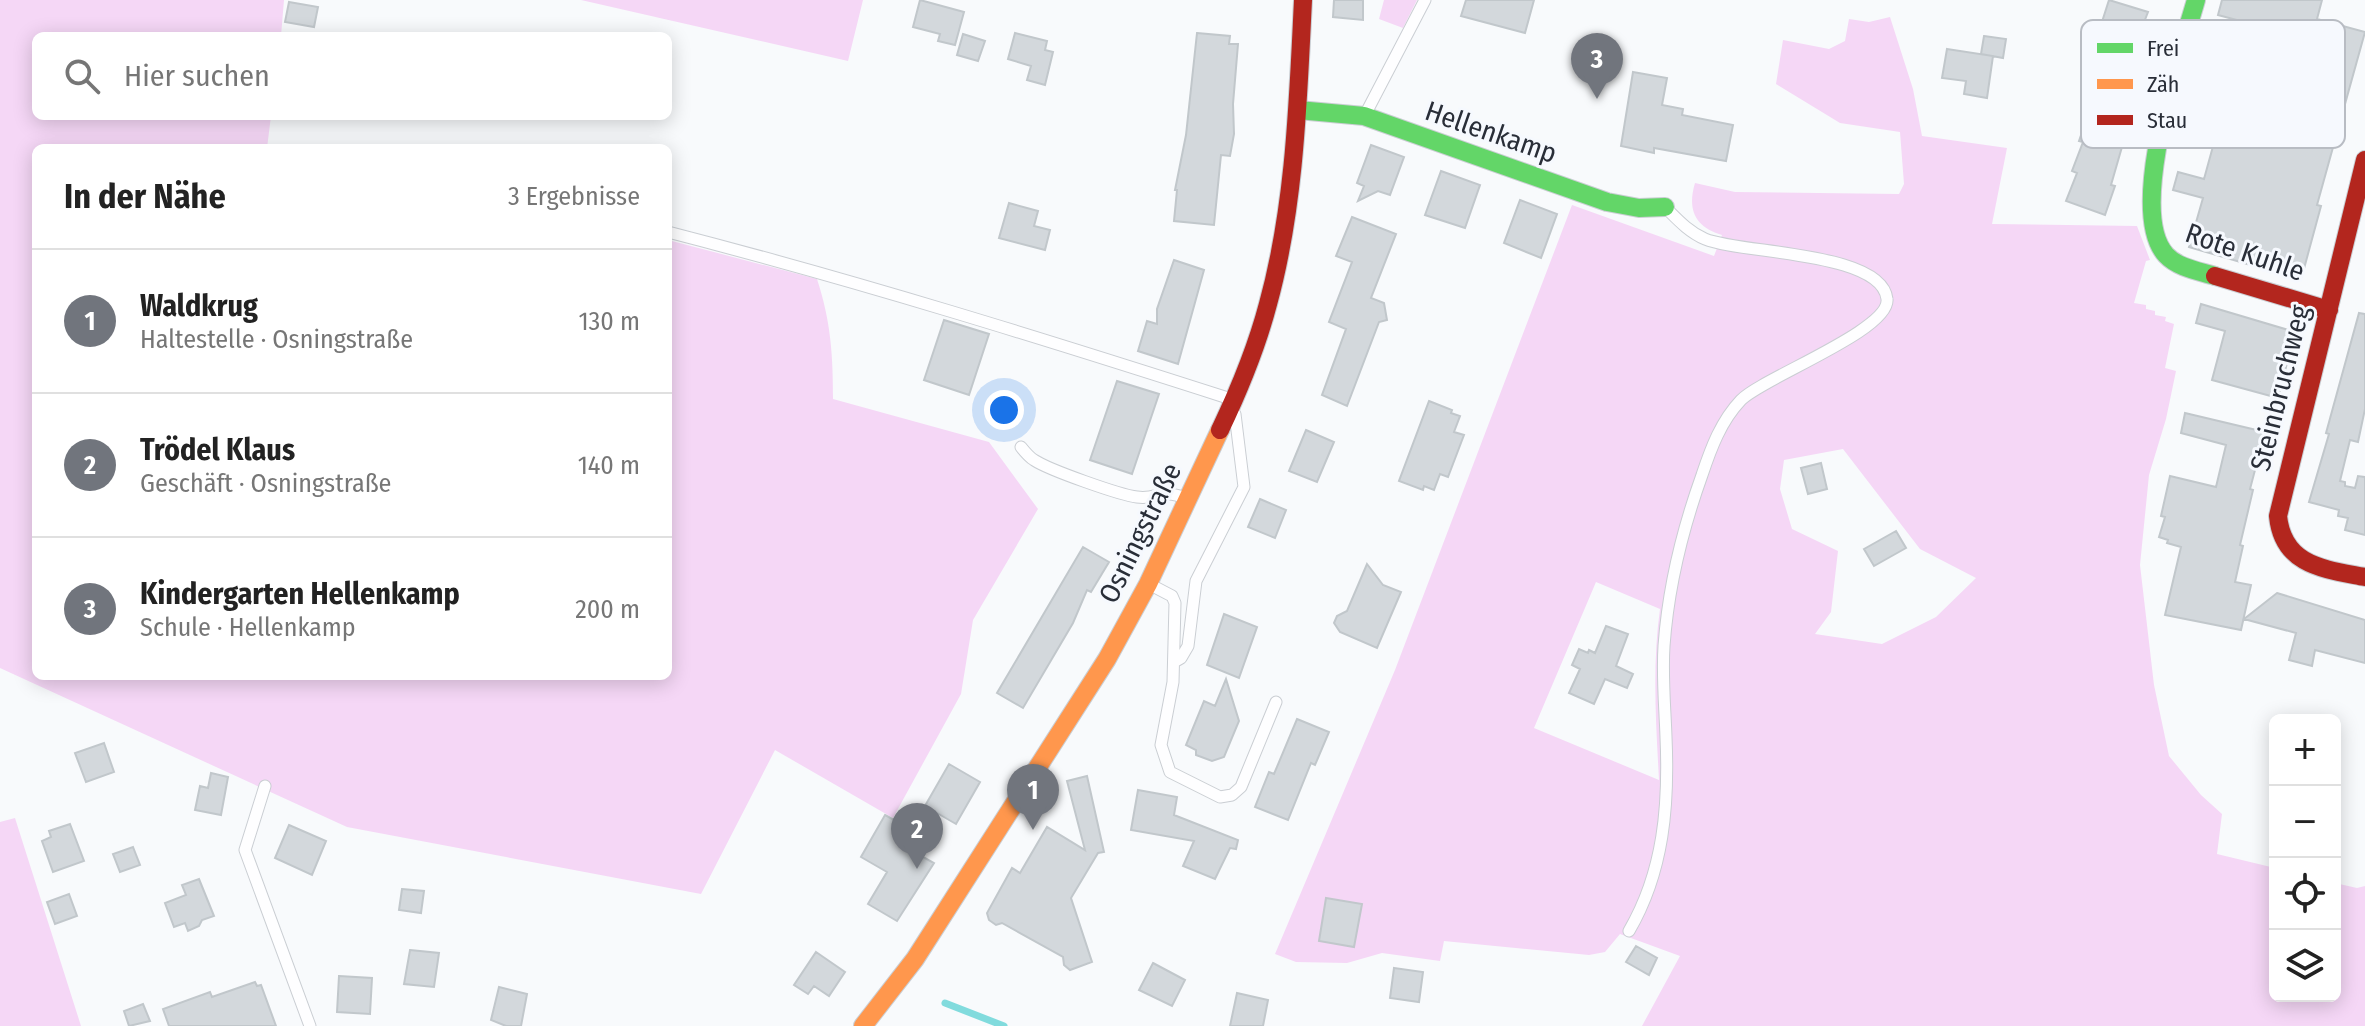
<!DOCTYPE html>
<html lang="de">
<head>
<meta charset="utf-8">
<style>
  body { margin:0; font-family:"Fira Sans Condensed",sans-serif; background:#f2f2f2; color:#222 }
  .controls { position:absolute; right:24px; bottom:24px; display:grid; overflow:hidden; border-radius:12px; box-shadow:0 4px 20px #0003 }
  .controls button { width:72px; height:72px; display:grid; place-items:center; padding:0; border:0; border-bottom:2px solid #e0e0e0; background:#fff; color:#222; font:40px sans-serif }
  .you { position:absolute; left:1004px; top:410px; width:28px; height:28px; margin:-20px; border:6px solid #fff; border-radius:50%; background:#1a73e8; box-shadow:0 0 0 12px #1a73e833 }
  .badge { display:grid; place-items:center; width:52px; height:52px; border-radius:50%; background:#71757d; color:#fff; font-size:26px; font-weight:700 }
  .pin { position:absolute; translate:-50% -66px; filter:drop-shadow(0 2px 4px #0008) }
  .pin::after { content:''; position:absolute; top:42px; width:28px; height:24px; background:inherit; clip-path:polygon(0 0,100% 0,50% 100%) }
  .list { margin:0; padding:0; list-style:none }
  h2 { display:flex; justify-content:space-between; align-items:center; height:104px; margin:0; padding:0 32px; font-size:34px }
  h2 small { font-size:26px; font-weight:400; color:#767676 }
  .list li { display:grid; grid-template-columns:52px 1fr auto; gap:24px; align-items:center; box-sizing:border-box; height:144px; padding:0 32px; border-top:2px solid #e0e0e0 }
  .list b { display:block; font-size:30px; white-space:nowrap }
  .list p { margin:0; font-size:26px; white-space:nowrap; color:#767676 }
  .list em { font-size:26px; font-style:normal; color:#767676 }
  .icon { flex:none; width:44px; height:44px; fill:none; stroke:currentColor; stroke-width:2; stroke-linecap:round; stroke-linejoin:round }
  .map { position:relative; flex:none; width:2365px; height:1026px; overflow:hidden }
  .search { position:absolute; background:#fff; box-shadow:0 4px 20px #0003; left:32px; top:32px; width:640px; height:88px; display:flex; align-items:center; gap:20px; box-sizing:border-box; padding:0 28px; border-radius:12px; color:#767676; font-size:30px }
  .panel { position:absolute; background:#fff; box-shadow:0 4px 20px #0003; left:32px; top:144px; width:640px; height:536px; border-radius:12px }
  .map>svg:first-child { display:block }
  .green { fill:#f5d7f6; fill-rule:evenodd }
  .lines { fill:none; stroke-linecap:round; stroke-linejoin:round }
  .stream { stroke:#81dbdd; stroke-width:7 }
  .building { fill:#d3d8dc; stroke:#c1c7cb; stroke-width:2 }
  .lane-casing { stroke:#caced3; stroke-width:13 }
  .fast-casing { stroke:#caced3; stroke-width:20 }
  .slow-casing { stroke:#caced3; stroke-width:20 }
  .jam-casing { stroke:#caced3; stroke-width:20 }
  .lane { stroke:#fefeff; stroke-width:11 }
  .fast { stroke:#63d668; stroke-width:18 }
  .slow { stroke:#ff974d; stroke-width:18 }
  .jam { stroke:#b3261e; stroke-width:18 }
  .labels { text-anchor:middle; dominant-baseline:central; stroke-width:6; stroke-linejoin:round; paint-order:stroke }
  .street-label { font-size:28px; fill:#292e38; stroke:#f6f9fe }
  .key { fill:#f6f9fe; stroke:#b8bcc3; stroke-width:2 }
  .key-label { font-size:22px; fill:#292e38 }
</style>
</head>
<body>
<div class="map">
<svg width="2365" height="1026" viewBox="0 0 2365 1026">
  <rect width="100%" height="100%" fill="#f8fafc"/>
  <path class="green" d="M0,0h284l-3,36h-245v80h235l-4,32h-231v528h632v-436l149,39c14,43 16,76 16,120l156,43 49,67 -65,111 -12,74 -68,124 -118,-68 -74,144 -354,-67 -347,-159z
    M581,0h282l-15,61z
    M1384,0h33l-14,28 -24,-9z
    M1890,17l23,72 9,47 85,12 -15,76 145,2 13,34 -4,1 -12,42 12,2v4l9,2v4l11,2 -1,4 9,3 -9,44 11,3 -10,48 -17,56 -9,90 14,120 15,71 32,39 21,19 -5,40 58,14v128h60v-113l22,5 8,-2v140h-723l38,-70 -60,-22 -15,18 -16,3 -145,-14 -4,20 -58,-8 -35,10 -51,-1 -21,-8 120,-284 177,-465 142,51 8,-21c-27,-8 -35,-25 -27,-52l40,9 164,2 5,-10 -4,-52 -60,-9 -64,-39 7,-44 46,9 16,-8 4,-22 20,3zM1843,449l77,100 56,29 -40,39 -54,27 -67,-10 16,-22 7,-61 -46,-22 -12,-40 4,-29zM1596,582l64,27c-8,57 -4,114 -1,171l-125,-52z
    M15,818l66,208h-81v-204z"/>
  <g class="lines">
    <path class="stream" d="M945,1003l59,23"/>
  </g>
  <path class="building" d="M920,0l44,12 -9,33 -17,-4 2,-7 -27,-7z
    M1334,0h29v20l-30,-3z
    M1466,0h68l-9,33 -64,-17z
    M2109,0l39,12 -10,26 6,2 -16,56 5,2 -10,26 5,2 -17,59 4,1 -10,29 -39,-14 11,-28 -5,-2 11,-29 -4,-1 10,-29 -5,-1 10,-27 -4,-1 9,-28 -4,-1 10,-27 -4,-2z
    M2222,0h100l-5,19 48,13 -48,173 4,1 -19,70 -47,-13 -1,3 -65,-19 14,-49 -30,-8 5,-18 26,7 19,-69 -28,-8 5,-18 29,8 19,-69 -30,-8z
    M289,2l29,5 -4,20 -29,-5z
    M1015,33l32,8 -2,9 8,2 -8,33 -18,-5 4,-14 -23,-7z
    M1197,33l33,3 -1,8h9l-5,60 1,30 -4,22 -9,-1 -7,70 -40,-4 3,-31h-2l11,-55z
    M963,34l22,7 -7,20 -21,-6z
    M1984,36l22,3 -3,19 -22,-4z
    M1947,49l46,7 -6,42 -23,-4 2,-13 -24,-3z
    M1633,72l34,6 -5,27 21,4 -1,6 51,10 -7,36 -72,-13v5l-33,-7z
    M1371,145l33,12 -14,38 -12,-4 -20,10 6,-15 -7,-3z
    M1441,171l39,14 -15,43 -40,-13z
    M1520,200l37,14 -16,44 -37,-15z
    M1009,203l29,8 -4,15 16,4 -5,20 -46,-12z
    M1352,217l44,17 -25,64 13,5 3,17 -8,2 -32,84 -25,-11 24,-66 -17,-7 23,-60 -16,-6z
    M1174,260l30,10 -26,94 -40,-13 9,-30 10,3v-15z
    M2201,304l94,28 -17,66 -66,-18 13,-49 -29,-8z
    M2359,313l6,1v95l-7,33 -8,-2 -10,41 5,1v4l10,2 3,-12 7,1v58l-20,-5 3,-12 -10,-2 1,-6 -30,-8 20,-68 -3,-1z
    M944,320l45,14 -20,61 -45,-15z
    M1117,381l42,13 -27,80 -42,-14z
    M1429,401l23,9 -1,3 9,3 -6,16 10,3 -16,42 -8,-3 -6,16 -10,-4 -1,4 -24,-9z
    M2185,413l80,19 -15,57 3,1 -13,55 3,1 -8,36 16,3 -10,45 -76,-15 16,-68 -14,-4 1,-3 -9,-3 6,-20 -4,-1 9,-40 46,11 10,-42 -45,-12z
    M1306,430l28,12 -17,40 -28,-11z
    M1821,463l6,26 -19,5 -7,-26z
    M1260,499l26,11 -11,28 -27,-11z
    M1896,531l10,17 -32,18 -10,-17z
    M1083,547l26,15 -18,30 -4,-2 -14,33 -50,85 -26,-15z
    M1367,564l16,21 18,7 -24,56 -37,-16 -6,-9 3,-7 10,-5z
    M2277,593l88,27v43l-50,-13 -3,16 -23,-6 7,-27 -52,-14z
    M1224,614l33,13 -18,51 -32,-13z
    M1606,626l22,8 -12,32 17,8 -6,14 -22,-9 -11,25 -25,-11 11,-24 -8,-4 7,-16 9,4 1,-3 6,3z
    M1226,679l13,42 -15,36 -12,4 -16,-6v-5l-10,-5 18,-44 11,5z
    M1297,719l32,13 -14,33 -4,-2 -23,57 -33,-13 14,-35 5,2z
    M104,743l10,29 -28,10 -11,-29z
    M949,764l31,18 -24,42 -31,-18z
    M211,773l17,4 -7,38 -26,-5 5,-24 8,2z
    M1087,776l17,76 -6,1 -27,45 21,64 -22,8 -6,-5 -1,-8 -61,-34 -6,2 -7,-5 -2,-7 25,-45 8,5 27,-46 38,23 -18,-69z
    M1138,790l39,7 -3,18 64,25 -2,9 -6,-1 -15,31 -32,-13 11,-25 -63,-11z
    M885,815l20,11 -7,12 27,15 -2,4 11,6 -37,58 -29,-17 19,-32 -26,-15z
    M70,824l14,37 -31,11 -11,-31 9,-4 -2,-6z
    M289,825l37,16 -14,34 -37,-17z
    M133,847l7,18 -20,7 -7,-18z
    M199,879l15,37 -12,4 -3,6 -11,5 -3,-8 -11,4 -9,-24 21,-8 -4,-10z
    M402,889l22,2 -3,22 -22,-3z
    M69,894l8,22 -22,8 -8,-22z
    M1326,898l36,6 -8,43 -35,-6z
    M1636,946l21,12 -8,17 -23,-13z
    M410,950l29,3 -5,34 -30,-3z
    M816,952l29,20 -16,24 -15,-10 -6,8 -14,-9z
    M1153,963l32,17 -13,26 -33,-16z
    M1394,968l29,4 -4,30 -29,-4z
    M339,976l33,2 -2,36 -33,-2z
    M255,982l2,4 4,-1 15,41h-107l-6,-17 47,-17 2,5z
    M499,987l28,7 -6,32h-15l-15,-6z
    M1237,993l31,7 -5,26h-33z
    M143,1004l7,17 -21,5 -5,-15z"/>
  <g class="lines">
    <defs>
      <path id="lane" d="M1366,113l59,-113
        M668,232c190,49 376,107 563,167
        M1021,447c4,5 8,10 13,13 15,10 86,35 103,37 21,3 22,-9 49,1
        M1149,584l23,12 3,7 -2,79 -12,63 9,27 50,25 12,-2 9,-8 35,-85
        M1174,662l7,-4 7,-12 8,-65 48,-94 -9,-73
        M265,786l-20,64 65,176
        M1629,931c35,-60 40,-126 37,-194 -1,-30 -4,-60 -2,-91 4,-56 19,-118 38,-171 9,-27 19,-54 39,-75 21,-22 150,-70 146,-101 -5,-48 -146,-45 -182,-60 -16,-7 -27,-19 -38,-30"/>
      <path id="fast" d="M2196,0c-15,53 -70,211 -30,255 12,13 33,16 49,21
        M1298,110l66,6 243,86 32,6 26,-1"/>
      <path id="slow" d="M863,1026l52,-67 192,-300 41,-75 72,-154"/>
      <path id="jam" d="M2365,160l-87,356c5,50 46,53 87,61
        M2215,276l114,34
        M1220,430c19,-40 37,-84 48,-126 27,-98 30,-203 35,-304"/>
    </defs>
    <use href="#lane" class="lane-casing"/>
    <use href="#fast" class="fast-casing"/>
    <use href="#slow" class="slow-casing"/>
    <use href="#jam" class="jam-casing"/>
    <use href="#lane" class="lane"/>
    <use href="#fast" class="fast"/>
    <use href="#slow" class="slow"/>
    <use href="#jam" class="jam"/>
  </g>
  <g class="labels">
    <g class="street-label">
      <text transform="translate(1491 132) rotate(19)">Hellenkamp</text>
      <text transform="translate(2245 252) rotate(19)">Rote Kuhle</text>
      <text transform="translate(2280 388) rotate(-76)">Steinbruchweg</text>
      <text transform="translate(1140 533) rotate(-64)">Osningstraße</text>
    </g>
  </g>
  <rect x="2081" y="20" width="264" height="128" rx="12" class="key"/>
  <rect x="2097" y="43" width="36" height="10" fill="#63d668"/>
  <rect x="2097" y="79" width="36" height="10" fill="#ff974d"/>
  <rect x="2097" y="115" width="36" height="10" fill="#b3261e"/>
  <g class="key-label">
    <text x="2147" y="56">Frei</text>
    <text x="2147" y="92">Zäh</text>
    <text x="2147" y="128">Stau</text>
  </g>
</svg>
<div class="controls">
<button>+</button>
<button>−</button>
<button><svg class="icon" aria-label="locate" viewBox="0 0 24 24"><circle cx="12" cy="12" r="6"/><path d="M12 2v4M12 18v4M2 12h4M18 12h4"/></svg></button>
<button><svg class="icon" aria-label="layers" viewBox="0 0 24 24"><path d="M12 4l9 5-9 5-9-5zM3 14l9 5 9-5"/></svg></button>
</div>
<div class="you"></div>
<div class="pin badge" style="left:1033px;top:830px">1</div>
<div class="pin badge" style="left:917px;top:869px">2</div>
<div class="pin badge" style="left:1597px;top:99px">3</div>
<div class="search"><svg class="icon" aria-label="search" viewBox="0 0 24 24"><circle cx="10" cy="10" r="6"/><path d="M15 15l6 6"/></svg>Hier suchen</div>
<section class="panel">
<h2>In der Nähe<small>3 Ergebnisse</small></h2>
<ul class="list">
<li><span class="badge">1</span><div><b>Waldkrug</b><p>Haltestelle · Osningstraße</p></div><em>130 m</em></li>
<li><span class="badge">2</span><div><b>Trödel Klaus</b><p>Geschäft · Osningstraße</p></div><em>140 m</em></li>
<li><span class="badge">3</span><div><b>Kindergarten Hellenkamp</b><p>Schule · Hellenkamp</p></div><em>200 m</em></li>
</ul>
</section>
</div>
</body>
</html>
